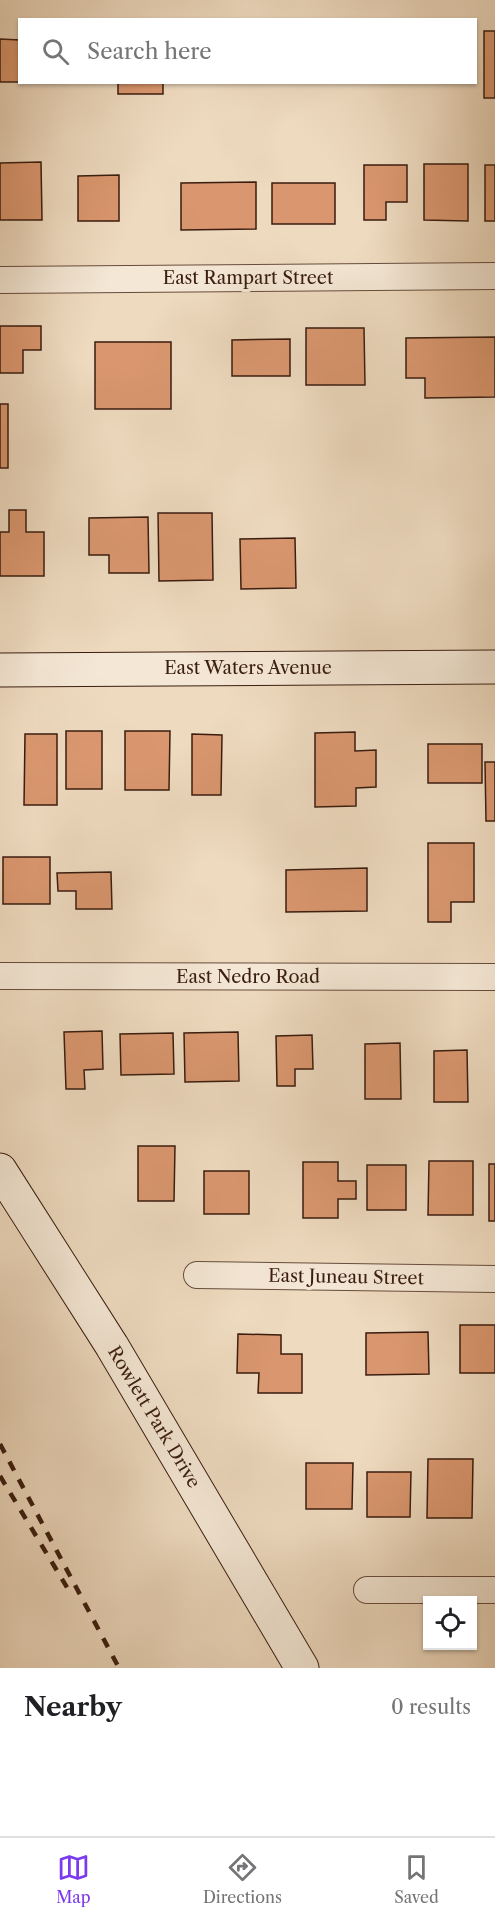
<!DOCTYPE html>
<html lang="en">
<head>
<meta charset="utf-8">
<style>
  body { margin:0; font-family:"Libre Caslon Text",serif; background:#f6f6f6; color:#202124 }
  .controls { position:absolute; right:18px; bottom:18px; display:grid; overflow:hidden; border-radius:0px; box-shadow:0 2px 4px #0004 }
  .controls button { width:54px; height:54px; display:grid; place-items:center; padding:0; border:0; border-bottom:2px solid #e0e0e0; background:#fff; color:#202124; font:30px sans-serif }
  .list { margin:0; padding:0; list-style:none }
  h2 { display:flex; justify-content:space-between; align-items:center; height:78px; margin:0; padding:0 24px; font-size:26px }
  h2 small { font-size:20px; font-weight:400; color:#757577 }
  .icon { flex:none; width:33px; height:33px; fill:none; stroke:currentColor; stroke-width:2; stroke-linecap:round; stroke-linejoin:round }
  .map { position:relative; flex:none; width:495px; height:1668px; overflow:hidden }
  .search { position:absolute; background:#fff; box-shadow:0 2px 4px #0004; left:18px; right:18px; top:18px; height:66px; display:flex; align-items:center; gap:15px; box-sizing:border-box; padding:0 21px; border-radius:0px; color:#757577; font-size:22px }
  .sheet { height:168px; background:#fff }
  nav { display:flex; justify-content:space-around; align-items:center; box-sizing:border-box; height:84px; border-top:2px solid #e0e0e0; background:#fff; font-size:16px; color:#757577 }
  nav a { display:grid; justify-items:center; gap:3px }
  nav .on { color:#7c3aed }
  .map>svg:first-child { display:block }
  .building { fill:#da976f; stroke:#3a1d10; stroke-width:1.5 }
  .lines { fill:none; stroke-linecap:round; stroke-linejoin:round }
  .street-casing { stroke:#674c3c; stroke-width:28 }
  .secondary-casing { stroke:#3a1d10; stroke-width:35 }
  .street { stroke:#f4e7d5; stroke-width:26 }
  .secondary { stroke:#f4e7d5; stroke-width:33 }
  .rail { stroke:#3a1d10; stroke-width:4.5; stroke-dasharray:10 10; stroke-linecap:butt }
  .labels { text-anchor:middle; dominant-baseline:central; stroke-width:6; stroke-linejoin:round; paint-order:stroke }
  .street-label { font-size:18px; fill:#3a1d10; stroke:#f4e7d5 }
</style>
</head>
<body>
<div class="map">
<svg width="495" height="1668" viewBox="0 0 495 1668">
  <rect width="100%" height="100%" fill="#eedabf"/>
  <filter id="stains"><feTurbulence type="fractalNoise" baseFrequency=".00333" numOctaves="4"/><feColorMatrix values="0 0 0 0 .2 0 0 0 0 .09 0 0 0 0 .02 0 0 0 .5 -.17"/></filter>
  <radialGradient id="worn" r=".72"><stop offset=".6" stop-color="#630" stop-opacity="0"/><stop offset="1" stop-color="#630" stop-opacity=".3"/></radialGradient>
  <path class="building" d="M484,31h11v67h-11z
    M0,39l20,1v42h-20z
    M118,82h45v12h-45z
    M41,162l1,58h-42v-57z
    M424,164h44v57l-44,-1z
    M364,165h43v37h-21v18h-22z
    M485,165h10v56h-10z
    M119,175v46h-41v-45z
    M256,182v47l-75,1v-47z
    M272,183h63v41h-63z
    M0,326h41v24h-18v23h-23z
    M306,328h58l1,57h-59z
    M495,337v60l-70,1v-20h-19v-40z
    M290,339v37h-58v-36z
    M95,342h76v67h-76z
    M0,404h8v64h-8z
    M9,510h17v22h18v44h-44v-44h9z
    M158,513h54l1,67 -54,1z
    M148,517l1,56h-40v-18h-20v-37z
    M295,538l1,50 -55,1 -1,-50z
    M66,731h36v58h-36z
    M125,731h45l-1,59h-44z
    M355,732v19l21,-1v37l-20,1v18l-41,1v-74z
    M25,734h32v71h-33z
    M192,734l30,1 -1,60h-29z
    M428,744h54v39h-54z
    M485,762h10v59h-9z
    M428,843h46v59h-23v20h-23z
    M3,857h47v47h-47z
    M367,868v43l-81,1v-42z
    M111,872l1,37h-36v-18h-18l-1,-18z
    M102,1031l1,38 -19,1 1,19h-19l-2,-57z
    M238,1032l1,49 -54,1 -1,-49z
    M173,1033l1,41 -53,1 -1,-41z
    M312,1035l1,34h-18v17h-18l-1,-50z
    M400,1043l1,56h-36v-55z
    M467,1050l1,52h-34v-51z
    M138,1146h37l-1,55h-36z
    M429,1161h44v54h-45z
    M303,1162h35v19h18v18h-18v19h-35z
    M489,1164h6v57h-6z
    M367,1165h39v45h-39z
    M204,1171h45v43h-45z
    M460,1325h35v48h-35z
    M428,1332l1,42 -63,1v-42z
    M238,1334l43,1v19h21v39h-44l1,-20h-22z
    M428,1459h45l-1,59h-45z
    M306,1463h47l-1,46h-46z
    M367,1472h44l-1,45h-43z"/>
  <g class="lines">
    <defs>
      <path id="street" d="M0,280l495,-4
        M0,976l495,1
        M197,1275l298,4
        M367,1590h128"/>
      <path id="secondary" d="M0,670l495,-3
        M0,1170l112,176 190,322"/>
    </defs>
    <use href="#street" class="street-casing"/>
    <use href="#secondary" class="secondary-casing"/>
    <use href="#street" class="street"/>
    <use href="#secondary" class="secondary"/>
    <path class="rail" d="M0,1444l119,224
      M0,1476l68,113"/>
  </g>
  <g class="labels">
    <g class="street-label">
      <text x="248" y="278">East Rampart Street</text>
      <text x="248" y="668">East Waters Avenue</text>
      <text x="248" y="977">East Nedro Road</text>
      <text transform="translate(346 1277) rotate(1)">East Juneau Street</text>
      <text transform="translate(154 1417) rotate(59)">Rowlett Park Drive</text>
    </g>
  </g>
  <rect width="100%" height="100%" filter="url(#stains)"/>
  <rect width="100%" height="100%" fill="url(#worn)"/>
</svg>
<div class="controls">
<button><svg class="icon" aria-label="locate" viewBox="0 0 24 24"><circle cx="12" cy="12" r="6"/><path d="M12 2v4M12 18v4M2 12h4M18 12h4"/></svg></button>
</div>
<div class="search"><svg class="icon" aria-label="search" viewBox="0 0 24 24"><circle cx="10" cy="10" r="6"/><path d="M15 15l6 6"/></svg>Search here</div>
</div>
<section class="sheet">
<h2>Nearby<small>0 results</small></h2>
<ul class="list">
</ul>
</section>
<nav>
<a class="on"><svg class="icon" aria-label="map" viewBox="0 0 24 24"><path d="M3 6l6-2 6 2 6-2v14l-6 2-6-2-6 2zM9 4v14M15 6v14"/></svg>Map</a>
<a><svg class="icon" aria-label="directions" viewBox="0 0 24 24"><path d="M12 3l9 9-9 9-9-9zM9 14v-3h6M13 9l2 2-2 2"/></svg>Directions</a>
<a><svg class="icon" aria-label="saved" viewBox="0 0 24 24"><path d="M7 4h10v16l-5-4-5 4z"/></svg>Saved</a>
</nav>
</body>
</html>
